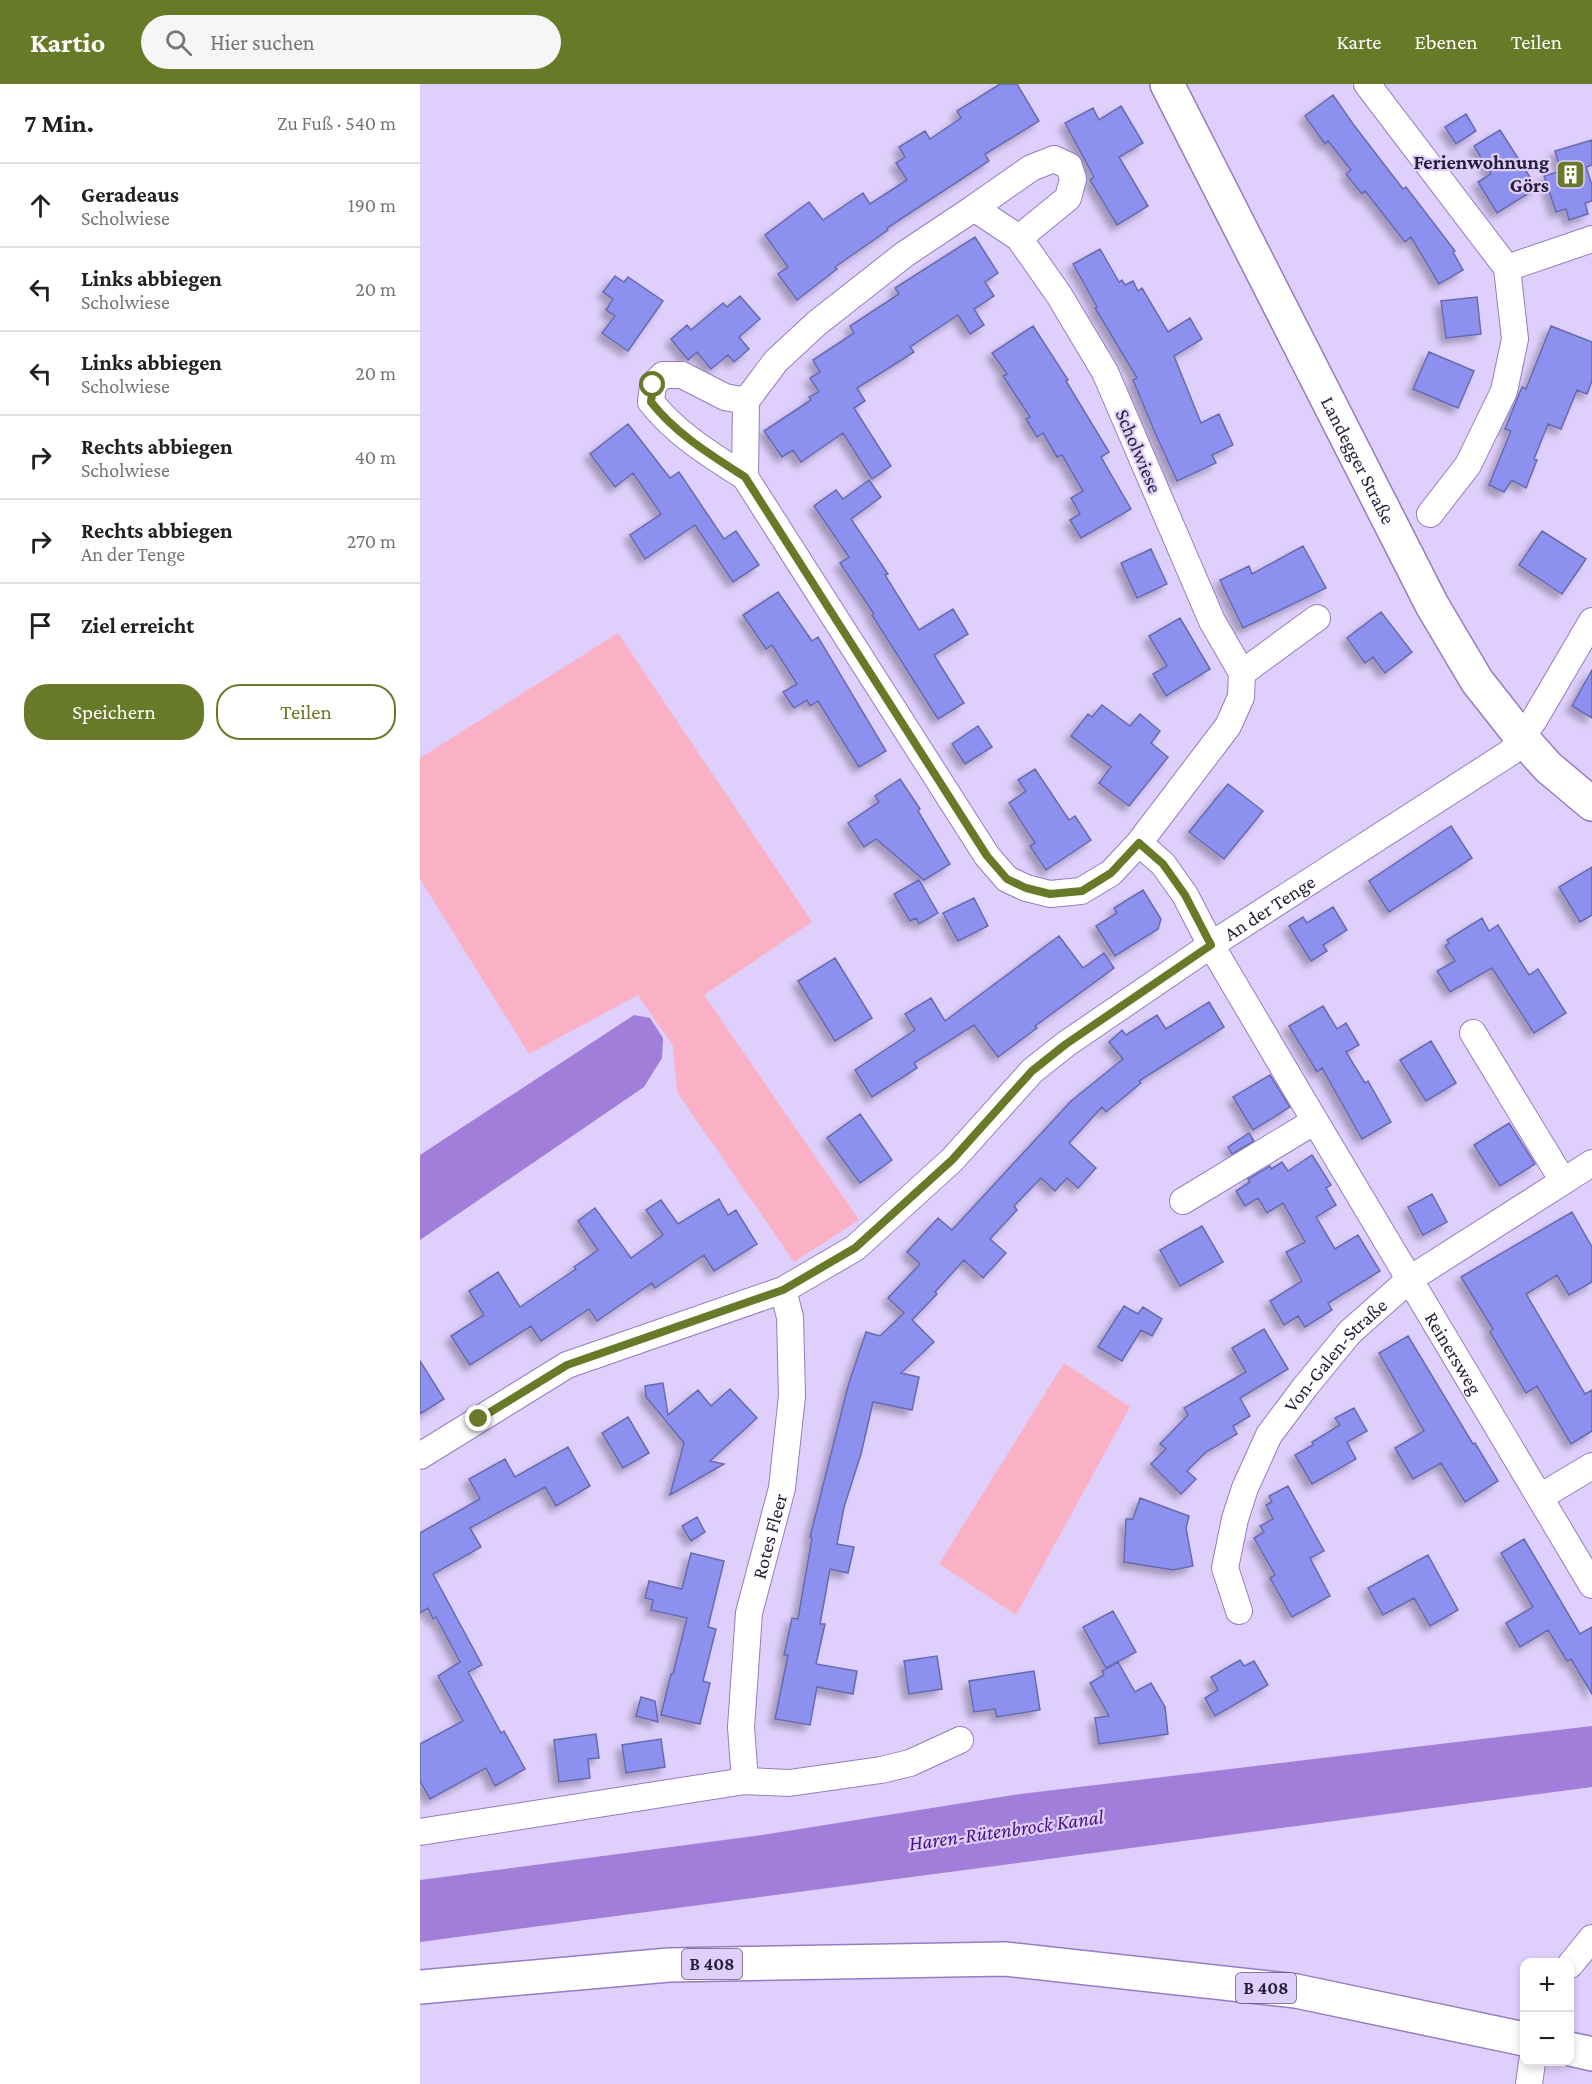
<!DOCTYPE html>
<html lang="de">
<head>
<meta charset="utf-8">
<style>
  body { margin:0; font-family:"Crimson Pro",serif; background:#f6f6f6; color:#202124 }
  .controls { position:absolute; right:18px; bottom:18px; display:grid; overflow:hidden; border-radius:12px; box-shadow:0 3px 9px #0003 }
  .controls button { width:54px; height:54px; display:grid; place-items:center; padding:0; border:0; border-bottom:2px solid #e0e0e0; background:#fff; color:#202124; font:30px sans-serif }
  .stop { position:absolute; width:18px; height:18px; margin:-14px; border:4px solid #687928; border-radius:50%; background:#fff }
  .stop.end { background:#687928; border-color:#fff; box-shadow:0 2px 6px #0008 }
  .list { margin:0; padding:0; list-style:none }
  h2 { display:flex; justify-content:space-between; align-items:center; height:78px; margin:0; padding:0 24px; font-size:26px }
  h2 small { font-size:20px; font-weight:400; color:#757577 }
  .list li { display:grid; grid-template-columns:39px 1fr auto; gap:18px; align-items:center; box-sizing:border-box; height:84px; padding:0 24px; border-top:2px solid #e0e0e0 }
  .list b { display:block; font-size:22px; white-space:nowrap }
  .list p { margin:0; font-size:20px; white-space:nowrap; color:#757577 }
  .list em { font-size:20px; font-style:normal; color:#757577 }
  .actions { display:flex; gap:12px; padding:18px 24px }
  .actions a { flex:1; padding:14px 0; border:2px solid #687928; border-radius:24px; text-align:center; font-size:21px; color:#687928 }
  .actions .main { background:#687928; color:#fff }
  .icon { flex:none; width:33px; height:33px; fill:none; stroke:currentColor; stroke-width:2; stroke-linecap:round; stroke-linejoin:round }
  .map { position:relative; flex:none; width:1172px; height:2000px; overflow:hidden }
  header { display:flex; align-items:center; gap:36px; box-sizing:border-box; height:84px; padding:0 30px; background:#687928; color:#fff }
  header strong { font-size:28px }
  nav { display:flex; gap:33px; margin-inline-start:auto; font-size:21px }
  .search { width:420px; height:54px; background:#f6f6f6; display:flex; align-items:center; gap:15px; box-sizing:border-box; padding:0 21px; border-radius:33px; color:#757577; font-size:22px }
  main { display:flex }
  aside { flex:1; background:#fff }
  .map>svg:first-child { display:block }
  .green { fill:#fab1c6 }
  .water { fill:#a17ed9 }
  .building { fill:#8c90ee; stroke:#686baf; stroke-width:1.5; filter:url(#shadow) }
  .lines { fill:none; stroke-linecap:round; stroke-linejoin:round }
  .minor-casing { stroke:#957cc1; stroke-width:28 }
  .secondary-casing { stroke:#957cc1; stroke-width:36 }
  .primary-casing { stroke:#957cc1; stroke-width:36 }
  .minor { stroke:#fff; stroke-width:26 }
  .secondary { stroke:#fff; stroke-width:33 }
  .primary { stroke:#fff; stroke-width:33 }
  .route { stroke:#687928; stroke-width:8 }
  .labels { text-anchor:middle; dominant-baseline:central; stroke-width:4.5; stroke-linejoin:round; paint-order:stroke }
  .shield { fill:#decffc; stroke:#5f5274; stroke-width:1.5 }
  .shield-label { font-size:18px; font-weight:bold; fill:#281d39 }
  .poi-label { font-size:20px; font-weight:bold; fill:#281d39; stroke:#decffc; text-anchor:end }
  .street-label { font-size:20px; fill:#281d39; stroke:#decffc }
  .water-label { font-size:21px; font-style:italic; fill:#49107f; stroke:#decffc }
</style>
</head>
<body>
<header>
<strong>Kartio</strong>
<div class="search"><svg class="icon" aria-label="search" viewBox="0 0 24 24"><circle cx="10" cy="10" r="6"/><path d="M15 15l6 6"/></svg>Hier suchen</div>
<nav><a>Karte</a><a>Ebenen</a><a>Teilen</a></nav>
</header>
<main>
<aside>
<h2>7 Min.<small>Zu Fuß · 540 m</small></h2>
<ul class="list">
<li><svg class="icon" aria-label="ahead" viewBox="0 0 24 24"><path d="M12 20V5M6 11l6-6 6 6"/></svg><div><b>Geradeaus</b><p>Scholwiese</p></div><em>190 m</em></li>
<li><svg class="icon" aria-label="left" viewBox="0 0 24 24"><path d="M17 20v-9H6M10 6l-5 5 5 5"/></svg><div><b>Links abbiegen</b><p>Scholwiese</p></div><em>20 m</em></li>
<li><svg class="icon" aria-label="left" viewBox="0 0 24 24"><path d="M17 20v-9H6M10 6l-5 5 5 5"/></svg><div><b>Links abbiegen</b><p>Scholwiese</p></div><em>20 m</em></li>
<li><svg class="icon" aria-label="right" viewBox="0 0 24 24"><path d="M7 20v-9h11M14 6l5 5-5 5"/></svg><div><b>Rechts abbiegen</b><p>Scholwiese</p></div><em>40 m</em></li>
<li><svg class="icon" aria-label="right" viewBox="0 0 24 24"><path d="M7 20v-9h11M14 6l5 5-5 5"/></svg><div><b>Rechts abbiegen</b><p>An der Tenge</p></div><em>270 m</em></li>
<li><svg class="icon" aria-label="arrive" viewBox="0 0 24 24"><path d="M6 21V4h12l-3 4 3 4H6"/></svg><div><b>Ziel erreicht</b></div></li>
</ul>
<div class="actions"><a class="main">Speichern</a><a>Teilen</a></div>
</aside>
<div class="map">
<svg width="1172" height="2000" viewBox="0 0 1172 2000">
  <defs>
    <filter id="shadow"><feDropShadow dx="-5.5" dy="5.5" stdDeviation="3" flood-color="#0004"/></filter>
  </defs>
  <rect width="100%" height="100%" fill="#decffc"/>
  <path class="green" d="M198,549l194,289 -108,73 155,225 -65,42 -117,-170 -4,-46 -35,-51 -109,59 -109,-175v-121z
    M644,1279l66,44 -114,208 -77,-51z"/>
  <path class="water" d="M214,931l16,3 13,20 -1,20 -18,29 -224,153v-85z
    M1172,1642v61l-1172,155v-62l342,-45 258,-41z"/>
  <path class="building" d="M580,0h17l22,37 -54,33 4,7 -102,67 1,2 -53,37 2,2 -40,31 -19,-26 10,-7 -23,-32 44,-33 14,18 40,-27 7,11 37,-24 -11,-17 9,-6 -6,-10 26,-16 5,8 31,-21 -4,-7z
    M913,11l20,29 50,65 3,-2 49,64 -2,1 10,18 -24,14 -28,-47 -6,5 -40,-51 -3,3 -16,-20 5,-4 -23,-29 -3,3 -20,-28z
    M701,22l22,37 -24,14 29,49 -31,19 -27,-45 4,-3 -29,-54 28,-15 6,12z
    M1046,30l10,17 -20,13 -11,-17z
    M1080,46l37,58 -40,25 -19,-31 13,-8 -17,-28z
    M1172,56v25l-6,2 6,18v16l-7,2 3,11 -19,6 -3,-11 -10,3 -12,-36 17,-5 -6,-20z
    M555,153l23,36 -13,9 9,14 -20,13 10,16 -14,9 -12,-19 -48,32 4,5 -57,36 8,13 -11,7 37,58 -19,13 -29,-46 -42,29 -8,-12 -11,7 -18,-26 47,-31 -2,-3 10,-5 -9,-14 10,-6 -7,-12 41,-27 -4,-7 49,-32 -4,-6z
    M680,165l19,33 3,-2 3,5 8,-4 5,10 4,-3 26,44 22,-14 12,21 -28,17 27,67 18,-9 14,31 -21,10 4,8 -39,18 -21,-46 -23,-55 4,-2 -42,-70 2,-1 -24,-43z
    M195,192l9,6 4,-5 35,24 -35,50 -26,-18 13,-17 -9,-6 7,-11 -10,-7z
    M320,212l20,23 -21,18 10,12 -15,13 -6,-7 -17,14 -14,-17 -9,8 -17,-21 16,-14 4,5 32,-27 4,4z
    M1057,213l4,37 -35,4 -5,-37z
    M613,242l35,54 -2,1 43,71 -8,5 30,52 -50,29 -11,-18 10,-6 -9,-16 12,-7 -21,-36 -5,2 -14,-24 -6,4 -11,-18 4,-2 -27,-41 4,-2 -15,-21z
    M1131,242l41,16v39l-5,13 -10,-4 -16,39 -13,-5 -14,35 3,1 -11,28 -14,-8 -8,12 -15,-7 22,-54 -6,-2 17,-42 4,2z
    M1009,268l45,19 -16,37 -45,-19z
    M208,340l42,54 9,-6 45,67 12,-8 23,34 -26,17 -38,-57 -50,34 -15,-24 31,-21 -28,-41 -18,14 -25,-33z
    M449,396l12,17 -30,22 37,55 -3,1 34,55 34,-21 15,25 -34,21 30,48 -26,16 -66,-104 2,-1 -34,-51 9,-6 -35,-51 22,-16 7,9z
    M1122,447l44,28 -24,35 -43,-29z
    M883,462l23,42 -83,40 -23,-48 29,-14 3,8z
    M731,465l16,35 -30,14 -16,-35z
    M358,508l34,49 6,-4 68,114 -27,16 -41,-66 -8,5 -3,-6 -13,8 -11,-16 14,-8 -25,-39 -6,4 -23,-34z
    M961,528l31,40 -27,21 -12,-16 -8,6 -18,-25z
    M760,534l30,51 -44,27 -13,-22 14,-8 -18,-30z
    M1172,586v48l-20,-12z
    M682,621l28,21 10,-12 20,17 -9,12 17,14 -39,49 -30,-23 12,-16 -40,-31 17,-22 4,3z
    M558,642l14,21 -27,17 -13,-20z
    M615,685l34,51 6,-4 16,24 -45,30 -16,-24 5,-3 -26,-40 17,-12 -8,-11z
    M480,695l20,30 -2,2 32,53 -26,16 -48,-41 -12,8 -16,-24 31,-21 -4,-6z
    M808,700l35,27 -39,48 -35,-27z
    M1031,742l21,32 -83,54 -20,-31z
    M1172,783v48l-12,7 -21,-35z
    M499,796l19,33 -19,11 -3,-6 -6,3 -16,-27z
    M723,806l18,29 -3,10 -43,27 -19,-30 21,-13 -3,-5z
    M554,814l14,28 -30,15 -15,-28z
    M913,823l14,23 -24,15 4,6 -16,10 -22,-35 14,-9 4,6z
    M1062,834l7,13 9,-6 31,50 9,-6 28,44 -32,20 -42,-65 -42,24 -13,-21 18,-10 -10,-15 4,-3 -2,-3z
    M639,852l24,32 21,-15 10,15 -79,58 2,2 -39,29 -24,-32 -60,38 3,5 -45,29 -17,-27 60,-40 -10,-16 26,-16 14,23z
    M415,874l37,60 -37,23 -37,-60z
    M789,918l15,25 -85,54 2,2 -35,29 -4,-5 -33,36 27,25 -18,20 -11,-10 -12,13 -14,-13 -27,28 3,4 -27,29 16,14 -23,25 -19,-18 -29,32 2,2 -25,26 22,22 -33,31 18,4 -7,33 -39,-8 -12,52 -17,53 -7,37 17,3 -6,26 -18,-4 -10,55h5l-9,40 41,7 -4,23 -36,-7 -7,38 -35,-6 13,-64h-4l8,-37 6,1 14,-81 -2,-1 38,-151 18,-54 14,4 24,-23 -16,-15 32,-34 -13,-12 31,-34 14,12 119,-129 52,-42 -14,-17 13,-12 4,5 31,-20 9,14z
    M903,922l14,23 9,-6 13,22 -13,7 19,31 3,-2 23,41 -29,17 -40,-71 -5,4 -28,-46z
    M1011,957l25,42 -30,18 -26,-41z
    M850,991l20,32 -37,23 -20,-33z
    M440,1030l32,46 -32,23 -33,-45z
    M1089,1039l26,41 -35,22 -26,-41z
    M829,1049l5,8 -22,13 -4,-7z
    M892,1071l19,30 -5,3 10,17 -20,12 19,32 23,-14 22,36 -52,32 4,7 -27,17 -7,-11 -14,9 -14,-24 32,-20 -16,-29 19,-10 -22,-39 -16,10 -9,-15 -13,8 -9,-15 14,-9 -2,-3 22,-13 1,3 11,-7 6,9z
    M1012,1110l15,28 -24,13 -15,-28z
    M299,1115l9,16 8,-5 21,34 -43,27 -10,-16 -49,33 -3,-5 -55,38 -8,-12 -48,32 -10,-15 -61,39 -19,-29 33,-21 -15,-24 29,-19 22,35 56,-38 -2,-2 24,-17 -20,-29 17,-13 36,50 32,-23 -17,-25 15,-10 17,24z
    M1152,1128l20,35v35l-23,13 -12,-20 -31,19 59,100 7,-4v41l-21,13 -34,-58 -11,7 -36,-61 3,-3 -32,-52z
    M782,1142l21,36 -43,24 -20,-36z
    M704,1222l14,8 5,-7 19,12 -10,17 -11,-6 -19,31 -24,-14z
    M844,1245l24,40 -48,29 10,18 -17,10 4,8 -31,18 -19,19 9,8 -15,15 -30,-30 15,-15 -6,-5 28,-29 -4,-7 62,-36 -14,-24z
    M988,1252l65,108 2,-1 23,38 -33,21 -24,-39 -28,16 -18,-31 29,-17 -45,-78z
    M0,1277l24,38 -24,15z
    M243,1299l5,32 30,-25 13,16 19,-17 27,29 -47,43 14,3 -54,31 14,-52 -38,-46 -1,-11z
    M934,1324l13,23 -20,11 9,17 -44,25 -17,-29 18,-10 -1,-3 28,-17 -5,-7z
    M208,1333l21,36 -26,15 -21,-35z
    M148,1363l22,39 -34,20 -11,-19 -75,41 11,19 -48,27 49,91 -14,7 33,61 3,-2 21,38 -30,17 -9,-18 -56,31 -10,-18v-37l43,-23 -25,-45 22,-14 -24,-45 -3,2 -5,-11 -8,5v-80l60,-34 -11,-20 36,-20 10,18z
    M868,1402l36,65 -14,7 20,38 -38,21 -22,-39 5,-3 -21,-37 10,-6 -4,-6 13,-7 -7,-14 6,-3 -3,-6z
    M720,1414l49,18 -3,12 7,38 -20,4 -49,-8 2,-43h7z
    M277,1433l8,15 -14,9 -9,-15z
    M1104,1455l56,95 12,-7v67l-21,-35 -4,2 -19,-31 -28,17 -14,-24 27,-16 -32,-54z
    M271,1469l33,8 -16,66 8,2 -13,52 7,2 -10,41 -39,-9 10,-41h2l14,-56 -36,-8 2,-10 -8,-2 4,-17 33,8z
    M1008,1471l30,55 -28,16 -16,-28 -31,17 -15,-27z
    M693,1527l23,41 -30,16 -23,-41z
    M517,1572l5,33 -33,5 -5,-33z
    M820,1576l4,6 10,-5 14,24 -53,31 -10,-18 13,-8 -7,-13z
    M698,1578l17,30 16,-9 14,24 3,27 -69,10 -4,-26 14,-2 -19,-33 14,-8 -2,-4z
    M614,1587l6,39 -43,7 -2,-8 -21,3 -5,-31z
    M221,1613l14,4 3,21 -22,-6z
    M176,1650l3,24 -11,1 2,19 -31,4 -5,-42z
    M241,1655l4,28 -39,6 -4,-28z"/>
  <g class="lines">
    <defs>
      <g id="minor">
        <path d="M947,0l140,184 8,71 -11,52 -36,74 -38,49"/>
        <path d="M554,124l57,-40 23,-9 15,7 4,13 -5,19 -49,40"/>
        <path d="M1087,184l85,-29"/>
        <path d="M325,393c-34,-22 -69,-43 -94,-75l2,-17 10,-10h19l43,22 21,4"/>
        <path d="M822,589l75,-55"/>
        <path id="s1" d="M719,759l89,-117 13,-29 1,-24 -30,-52 -107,-249 -46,-77 -40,-57 -45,-30 -69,46 -88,69 -41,38 -30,40 -1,76 242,379 20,23 19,9 24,6 31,-3 30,-18 28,-30 24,21 22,31 26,50 104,176 277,464"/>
        <path d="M1053,949l90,148"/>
        <path d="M763,1117l132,-80"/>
        <path id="s2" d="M0,1372l147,-91 216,-75 72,-42 97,-88 80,-89 34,-27 145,-99 300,-193 23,-32 58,-99"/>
        <path d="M1120,1413l52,-31"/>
        <path id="s3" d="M819,1527l-14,-43 10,-49 10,-31 24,-53 36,-48 45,-55 60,-53 182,-116"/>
        <path id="s4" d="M325,1697l-4,-54 8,-114 33,-125 10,-92 -2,-79 -7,-27"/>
        <path d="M0,1748l325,-51 44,2 92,-13 29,-7 50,-23"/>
        <path d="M1150,1881l22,-27"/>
        <path d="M1109,2000l3,-22"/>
      </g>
      <g id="secondary">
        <path id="s5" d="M747,0l265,521 45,76 45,57 26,29 44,37"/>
      </g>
      <path id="primary" d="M0,1903l249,-22 336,-6 291,32 228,48
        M1150,1965l22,5"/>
    </defs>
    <use href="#minor" class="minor-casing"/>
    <use href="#secondary" class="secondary-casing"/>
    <use href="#primary" class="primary-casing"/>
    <use href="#minor" class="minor"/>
    <use href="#secondary" class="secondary"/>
    <use href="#primary" class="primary"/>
  </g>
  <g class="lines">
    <path class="route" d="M59,1335l88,-54 216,-75 72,-42 97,-88 80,-89 34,-27 145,-99 -26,-50 -22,-31 -24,-21 -28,30 -29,18 -32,3 -24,-6 -19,-9 -20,-23 -242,-379c-34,-22 -69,-43 -94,-75l2,-17"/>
  </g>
  <defs>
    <symbol id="building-square" viewBox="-11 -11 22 22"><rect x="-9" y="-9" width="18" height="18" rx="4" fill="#687928" stroke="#decffc"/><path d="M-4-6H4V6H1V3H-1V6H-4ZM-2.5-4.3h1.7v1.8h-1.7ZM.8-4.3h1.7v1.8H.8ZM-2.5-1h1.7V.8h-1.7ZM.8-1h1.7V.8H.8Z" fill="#fff"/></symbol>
  </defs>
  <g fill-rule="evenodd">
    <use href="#building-square" x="1134" y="74" width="33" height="33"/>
  </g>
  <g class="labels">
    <g class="shield">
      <rect x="262" y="1865" width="60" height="30" rx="4.5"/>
      <rect x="816" y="1889" width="60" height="30" rx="4.5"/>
    </g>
    <g class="shield-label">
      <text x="292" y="1880">B 408</text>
      <text x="846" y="1904">B 408</text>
    </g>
    <g class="poi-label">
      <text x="1129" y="78">Ferienwohnung<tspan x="1129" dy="23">Görs</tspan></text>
    </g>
    <g class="street-label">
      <text transform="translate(719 367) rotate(67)">Scholwiese</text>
      <text stroke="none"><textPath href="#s5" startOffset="422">Landegger Straße</textPath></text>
      <text stroke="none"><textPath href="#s2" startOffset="1024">An der Tenge</textPath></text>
      <text stroke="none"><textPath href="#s1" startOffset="2358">Reinersweg</textPath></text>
      <text stroke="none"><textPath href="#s3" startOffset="290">Von-Galen-Straße</textPath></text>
      <text stroke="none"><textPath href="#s4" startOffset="248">Rotes Fleer</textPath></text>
    </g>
    <g class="water-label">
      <text transform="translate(586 1746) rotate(-8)">Haren-Rütenbrock Kanal</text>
    </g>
  </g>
</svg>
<div class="controls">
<button>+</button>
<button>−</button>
</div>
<div class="stop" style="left:233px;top:301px"></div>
<div class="stop end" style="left:59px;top:1335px"></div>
</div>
</main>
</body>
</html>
